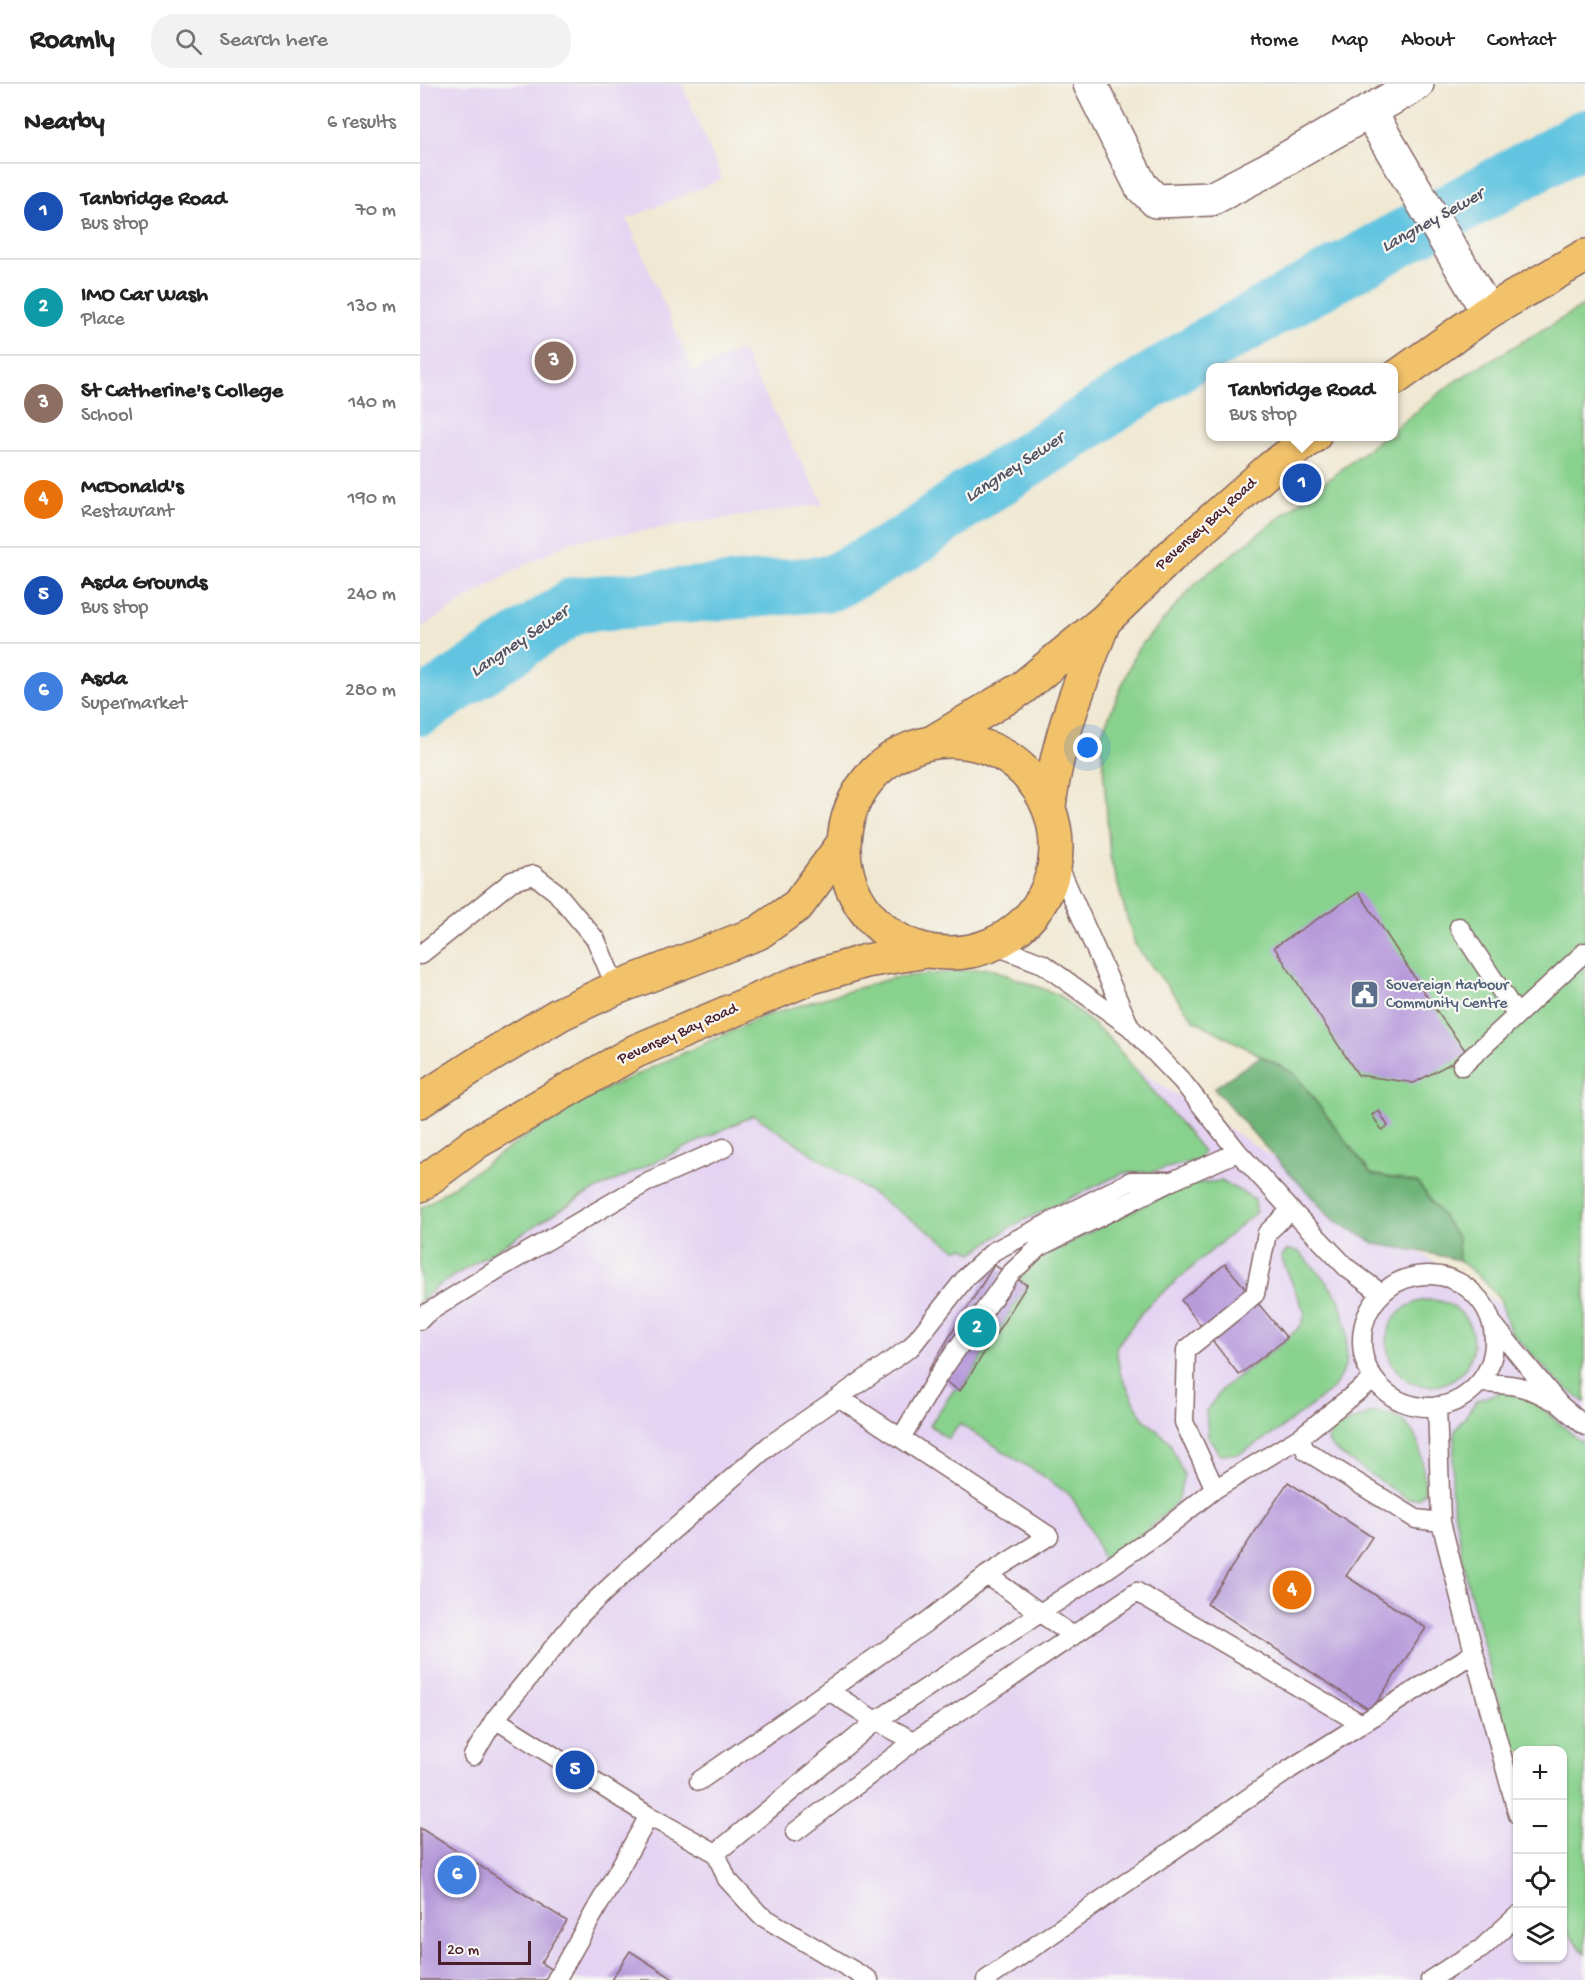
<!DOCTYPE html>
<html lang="en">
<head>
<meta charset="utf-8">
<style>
  body { margin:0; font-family:"Gochi Hand",sans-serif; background:#f2f2f2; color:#222 }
  .controls { position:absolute; right:18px; bottom:18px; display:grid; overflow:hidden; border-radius:12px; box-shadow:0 2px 4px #0004 }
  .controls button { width:54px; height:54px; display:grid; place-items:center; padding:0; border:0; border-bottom:2px solid #e0e0e0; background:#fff; color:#222; font:30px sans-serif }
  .scale { position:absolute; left:18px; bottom:15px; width:93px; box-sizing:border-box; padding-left:6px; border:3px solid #4a1f2b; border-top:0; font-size:16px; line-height:21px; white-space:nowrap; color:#4a1f2b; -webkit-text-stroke:4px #f6f6f2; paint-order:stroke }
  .you { position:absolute; left:668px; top:664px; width:21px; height:21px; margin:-15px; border:4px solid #fff; border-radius:50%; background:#1a73e8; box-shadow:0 0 0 9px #1a73e833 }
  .badge { display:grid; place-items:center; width:39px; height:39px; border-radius:50%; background:#1a73e8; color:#fff; font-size:20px; font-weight:700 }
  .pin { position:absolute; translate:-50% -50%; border:3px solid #fff; box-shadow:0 2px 6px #0006 }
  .popup { position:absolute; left:786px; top:279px; width:192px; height:78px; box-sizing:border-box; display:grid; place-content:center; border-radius:12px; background:#fff; filter:drop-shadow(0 2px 4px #0005); font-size:20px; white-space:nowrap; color:#767676 }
  .popup b { font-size:22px; color:#222 }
  .popup::after { content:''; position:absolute; left:50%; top:100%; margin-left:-12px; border:12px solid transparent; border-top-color:#fff }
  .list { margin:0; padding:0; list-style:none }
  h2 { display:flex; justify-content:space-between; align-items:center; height:78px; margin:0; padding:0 24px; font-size:26px }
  h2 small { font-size:20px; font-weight:400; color:#767676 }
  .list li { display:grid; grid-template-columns:39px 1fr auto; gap:18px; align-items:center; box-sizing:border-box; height:96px; padding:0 24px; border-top:2px solid #e0e0e0 }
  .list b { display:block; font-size:22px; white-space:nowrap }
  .list p { margin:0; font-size:20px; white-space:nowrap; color:#767676 }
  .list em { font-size:20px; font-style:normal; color:#767676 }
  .icon { flex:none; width:33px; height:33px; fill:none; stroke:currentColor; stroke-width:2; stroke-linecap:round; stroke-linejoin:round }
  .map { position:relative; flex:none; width:1165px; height:1896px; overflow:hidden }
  header { display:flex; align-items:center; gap:36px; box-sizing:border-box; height:84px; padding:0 30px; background:#fff; border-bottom:2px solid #e0e0e0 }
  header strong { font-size:28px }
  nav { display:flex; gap:33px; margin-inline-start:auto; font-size:21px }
  .search { width:420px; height:54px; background:#f2f2f2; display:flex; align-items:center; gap:15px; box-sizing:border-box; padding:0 21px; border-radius:24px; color:#767676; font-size:22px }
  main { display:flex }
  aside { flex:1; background:#fff }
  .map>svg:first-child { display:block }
  .built { fill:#e4d3f2; fill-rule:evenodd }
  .green { fill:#89d28e; stroke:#6a785c; stroke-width:1.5 }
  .forest { fill:#6eb479; stroke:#5c6a52; stroke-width:1.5 }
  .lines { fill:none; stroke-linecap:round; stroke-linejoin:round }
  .river { stroke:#62c4e0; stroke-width:56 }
  .building { fill:#b69ada }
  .lane-casing { stroke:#846565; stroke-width:21 }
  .street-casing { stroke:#846565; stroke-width:36 }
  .primary-casing { stroke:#846565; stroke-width:36 }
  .lane { stroke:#fff; stroke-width:18 }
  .street { stroke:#fff; stroke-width:33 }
  .primary { stroke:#f2c26a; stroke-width:33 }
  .labels { text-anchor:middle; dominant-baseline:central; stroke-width:4.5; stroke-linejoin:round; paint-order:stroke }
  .street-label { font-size:16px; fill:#4a1f2b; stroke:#f6f6f2 }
  .service-label { font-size:16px; fill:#4e5e75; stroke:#f6f6f2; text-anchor:start }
  .water-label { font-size:18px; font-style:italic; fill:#515161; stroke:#f6f6f2 }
</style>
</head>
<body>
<header>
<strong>Roamly</strong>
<div class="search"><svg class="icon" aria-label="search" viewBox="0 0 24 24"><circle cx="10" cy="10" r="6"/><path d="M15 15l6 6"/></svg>Search here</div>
<nav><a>Home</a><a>Map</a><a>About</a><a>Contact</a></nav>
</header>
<main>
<aside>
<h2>Nearby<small>6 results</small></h2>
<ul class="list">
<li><span class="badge" style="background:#1a4fb4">1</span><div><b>Tanbridge Road</b><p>Bus stop</p></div><em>70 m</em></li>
<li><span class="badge" style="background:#0f9aa8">2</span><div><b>IMO Car Wash</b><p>Place</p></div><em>130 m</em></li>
<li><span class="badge" style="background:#8d6e63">3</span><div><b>St Catherine's College</b><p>School</p></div><em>140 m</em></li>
<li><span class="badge" style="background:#e8710a">4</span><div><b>McDonald's</b><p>Restaurant</p></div><em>190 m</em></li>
<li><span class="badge" style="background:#1a4fb4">5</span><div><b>Asda Grounds</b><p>Bus stop</p></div><em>240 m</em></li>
<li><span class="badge" style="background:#3f7fe0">6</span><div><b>Asda</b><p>Supermarket</p></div><em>280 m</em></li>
</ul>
</aside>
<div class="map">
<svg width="1165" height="1896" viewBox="0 0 1165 1896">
  <rect width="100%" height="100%" fill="#f6f6f2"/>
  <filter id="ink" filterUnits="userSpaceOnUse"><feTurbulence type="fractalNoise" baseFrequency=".0167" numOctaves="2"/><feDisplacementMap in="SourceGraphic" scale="12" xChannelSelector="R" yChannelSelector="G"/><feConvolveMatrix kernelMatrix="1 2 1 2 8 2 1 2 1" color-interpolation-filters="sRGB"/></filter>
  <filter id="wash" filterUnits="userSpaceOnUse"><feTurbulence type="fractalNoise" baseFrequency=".008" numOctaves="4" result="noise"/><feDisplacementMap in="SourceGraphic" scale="24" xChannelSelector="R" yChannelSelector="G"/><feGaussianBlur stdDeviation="1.35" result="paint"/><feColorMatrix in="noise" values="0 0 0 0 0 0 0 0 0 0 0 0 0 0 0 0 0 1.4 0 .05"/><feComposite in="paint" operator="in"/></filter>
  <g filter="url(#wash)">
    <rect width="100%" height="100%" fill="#f0e8d2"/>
    <path class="built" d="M0,0h262l40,95 -95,40 66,153 48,-22 83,154 -252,37 -64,33 -88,54z
      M643,937l522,339v620h-1165v-694l312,-184zM1098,1666h44v208h-44z"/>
    <path class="green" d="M1165,221v1098l-30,-24 -45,-48 -10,-32 -18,-20 -23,-19 -1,-22 -40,-55 -47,-9 -76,-100 -101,-54 -59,-75 -25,-88 -9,-122 36,-85 61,-69 185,-144 11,-1v-7l61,-48z
      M569,884l70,27 51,44 93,112 -4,9 -49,12 -27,1 -109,52 -41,28 -10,-6 -6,3 -203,-135 -173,82 -145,90 -16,15v-93l153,-105 191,-88 128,-38z
      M801,1097l34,18 1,13 -111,96 -29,39 4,26 22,44 27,24 15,34 -7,27 -70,67 -17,-41 -19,-32 -28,-20 -83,-52 -12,15 -18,-14 25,-37 6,2 66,-105 -8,-5 20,-21 82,-43 67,-32z
      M868,1166l10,1 24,25 17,23 8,30 -1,35 -12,24 -59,45 -36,21h-20l-11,-18 -2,-25 17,-23 61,-46 18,-18 3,-11 -24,-56z
      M967 1259a43 43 0 1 1 86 0a43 43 0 1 1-86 0Z
      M1084,1307l27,8 54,46v509l-22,-28 -1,-176h-44l-1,22 -51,-195 -15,-84 4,-62 22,-31z
      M954,1328c6,1 13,2 19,4 30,12 30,48 32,75l-7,7 -11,1 -74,-50 -5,-8 5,-12z"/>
    <path class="forest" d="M841,972l34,18 76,100 47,9 40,55 1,22 -40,-9 -43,-7 -44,-25 -73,-79 -45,-52z"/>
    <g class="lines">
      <path class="river" d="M0,624l155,-103 257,-22 79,-43 60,-44 240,-153 374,-206"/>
    </g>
    <g id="blocks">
      <path class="building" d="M939,808l76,117 33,45 -54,29 -56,-8 -84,-128z
        M959,1027l9,15 -6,4 -10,-15z
        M805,1180l62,74 -48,37 -58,-75z
        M574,1181l33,20 -67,106 -32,-20z
        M868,1398l84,55 -26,39 80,52 -55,83 -164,-107z
        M0,1744l147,93 -26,42 11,7 -6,10h-126z
        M210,1867l45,29h-64z"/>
    </g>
  </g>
  <g filter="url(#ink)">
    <use href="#blocks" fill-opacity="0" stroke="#846565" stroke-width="1.5"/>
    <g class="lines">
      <defs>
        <path id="lane" d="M635,774l75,169
          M1039,843l58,88
          M571,860l52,20 87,63 52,54 56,71 53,58 56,58 35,26
          M0,871l92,-74 22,-6 22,17 40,48 20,48
          M1042,982l123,-114
          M942 1257a66 66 0 1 1 132 0a66 66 0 1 1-132 0Z
          M0,1236l7,-7 68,-42 154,-90 75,-33
          M1073,1240l66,80 26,22
          M1060,1299c32,1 44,2 72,17
          M1017,1322l4,116 33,131 44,162
          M481,1354l37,-62 72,-102 29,-27 133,-66 66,-29
          M879,1354l7,13 110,68 25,3
          M795,1405l-31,-67 2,-72 69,-56 12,-61 24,-23
          M567,1491l86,61
          M409,1607l47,30 38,20
          M53,1672l22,-37
          M279,1697l226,-158 62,-48 62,-39 -209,-138
          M375,1748l119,-91 85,-55 138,-94 223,131
          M296,1769l160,-132 231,-152 51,-35 57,-45 84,-51 74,-59
          M136,1896l93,-164
          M449,1896l-109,-65 -33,-36 -11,-26 -67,-37 -154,-97 85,-104 54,-51 136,-119 141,-98 56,-71 27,-25 137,-70h41
          M566,1896l304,-211 184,-116
          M1010,1896l23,-15 28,-16 37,-34"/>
        <path id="street" d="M670,0l51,102 15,15 55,-2 54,-28 152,-87
          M949,27l119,201"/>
        <path id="primary" d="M974,295l94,-67 97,-56
          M424 763a106 106 0 1 1 212 0a106 106 0 1 1-212 0Z
          M513,658l88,-53 84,-69 67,-65 99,-87 43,-32
          M629,722c8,-65 30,-121 54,-182
          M0,1017l60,-39 80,-48 56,-26 142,-55 40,-28 45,-61
          M0,1101l57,-43 159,-91 176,-74 54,-16 61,-10"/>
      </defs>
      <use href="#lane" class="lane-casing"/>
      <use href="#street" class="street-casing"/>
      <use href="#primary" class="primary-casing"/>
      <use href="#lane" class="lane"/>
      <use href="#street" class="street"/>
      <use href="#primary" class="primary"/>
    </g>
  </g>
  <defs>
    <symbol id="civic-square" viewBox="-11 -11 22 22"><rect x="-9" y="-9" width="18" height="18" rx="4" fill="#5c6f8a" stroke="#f6f6f2"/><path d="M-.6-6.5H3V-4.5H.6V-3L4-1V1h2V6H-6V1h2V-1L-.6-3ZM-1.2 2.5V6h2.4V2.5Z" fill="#fff"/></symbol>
  </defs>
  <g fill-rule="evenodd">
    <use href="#civic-square" x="928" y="894" width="33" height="33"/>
  </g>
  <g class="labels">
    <g class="street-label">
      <text transform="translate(787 441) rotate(-42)">Pevensey Bay Road</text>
      <text transform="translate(258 951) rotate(-24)">Pevensey Bay Road</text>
    </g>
    <g class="service-label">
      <text x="966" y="902">Sovereign Harbour<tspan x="966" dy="18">Community Centre</tspan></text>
    </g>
    <g class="water-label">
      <text transform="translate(1013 137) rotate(-29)">Langney Sewer</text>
      <text transform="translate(595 384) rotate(-33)">Langney Sewer</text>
      <text transform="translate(100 558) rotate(-34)">Langney Sewer</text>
    </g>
  </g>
</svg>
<div class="controls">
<button>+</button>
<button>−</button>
<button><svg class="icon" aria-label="locate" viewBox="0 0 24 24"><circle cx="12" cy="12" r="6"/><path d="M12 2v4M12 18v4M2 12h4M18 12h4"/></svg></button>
<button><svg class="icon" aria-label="layers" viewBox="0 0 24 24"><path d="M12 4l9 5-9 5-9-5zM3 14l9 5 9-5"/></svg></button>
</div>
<div class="scale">20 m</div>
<div class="you"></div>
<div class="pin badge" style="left:882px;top:399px;background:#1a4fb4">1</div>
<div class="popup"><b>Tanbridge Road</b>Bus stop</div>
<div class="pin badge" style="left:557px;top:1244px;background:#0f9aa8">2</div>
<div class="pin badge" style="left:134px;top:277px;background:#8d6e63">3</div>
<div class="pin badge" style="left:872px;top:1506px;background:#e8710a">4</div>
<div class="pin badge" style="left:155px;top:1686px;background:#1a4fb4">5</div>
<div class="pin badge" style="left:37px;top:1791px;background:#3f7fe0">6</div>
</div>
</main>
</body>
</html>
